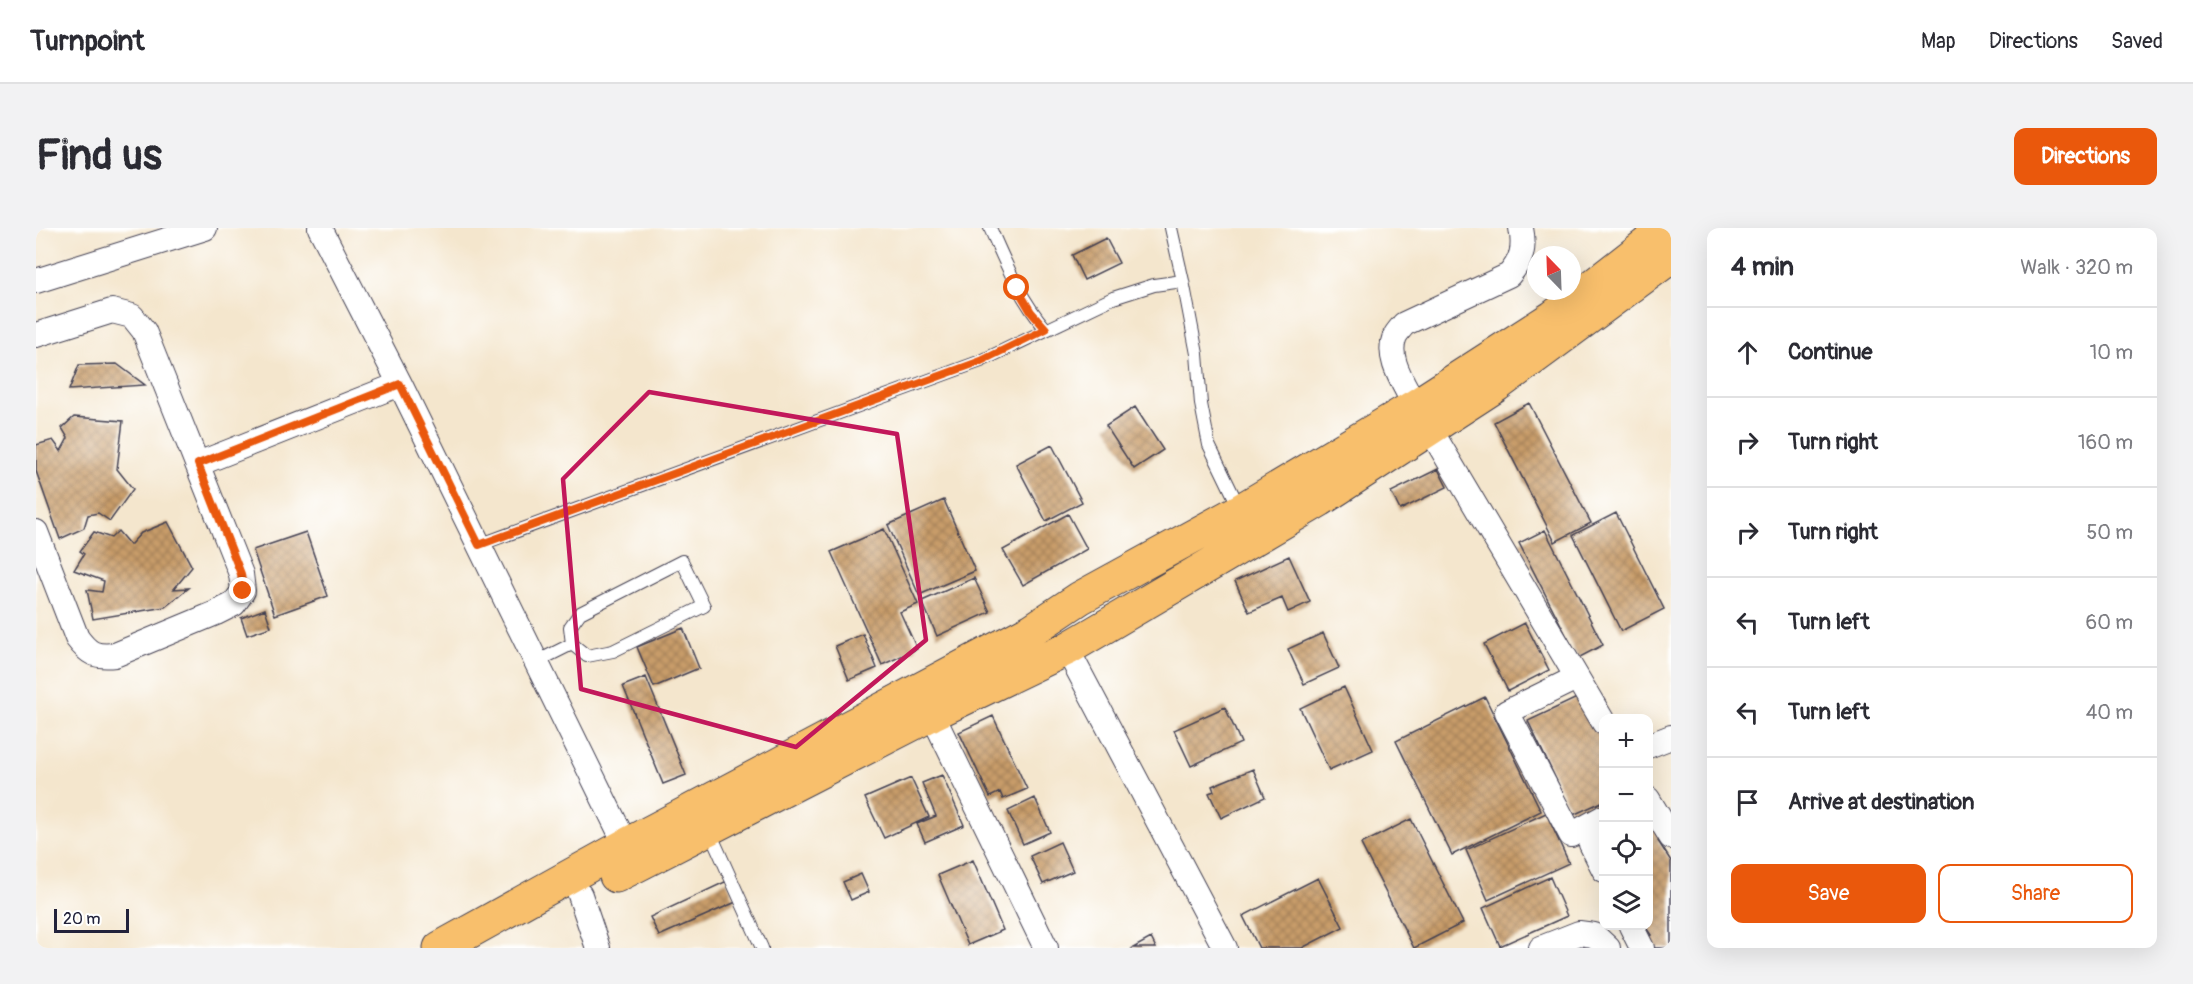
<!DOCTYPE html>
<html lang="en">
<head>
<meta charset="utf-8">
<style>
  body { margin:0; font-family:Pangolin,sans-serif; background:#f2f2f3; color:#2b2b33 }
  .controls { position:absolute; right:18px; bottom:18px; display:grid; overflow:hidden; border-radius:12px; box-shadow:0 6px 24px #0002 }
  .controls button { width:54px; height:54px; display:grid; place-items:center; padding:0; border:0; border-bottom:2px solid #e1e1e2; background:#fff; color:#2b2b33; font:30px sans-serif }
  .compass { position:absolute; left:1491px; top:18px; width:54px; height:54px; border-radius:50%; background:#fff; box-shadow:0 6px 24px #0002; rotate:337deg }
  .scale { position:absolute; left:18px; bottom:15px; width:75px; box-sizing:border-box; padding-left:6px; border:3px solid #22223b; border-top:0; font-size:16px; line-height:21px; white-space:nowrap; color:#22223b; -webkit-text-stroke:4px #fff; paint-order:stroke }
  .stop { position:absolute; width:18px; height:18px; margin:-14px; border:4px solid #ea580c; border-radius:50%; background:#fff }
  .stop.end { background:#ea580c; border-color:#fff; box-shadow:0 2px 6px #0008 }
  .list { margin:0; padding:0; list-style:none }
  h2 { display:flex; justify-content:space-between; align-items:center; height:78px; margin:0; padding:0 24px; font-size:26px }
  h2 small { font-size:20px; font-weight:400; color:#7c7c81 }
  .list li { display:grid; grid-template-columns:39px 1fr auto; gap:18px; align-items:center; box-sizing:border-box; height:90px; padding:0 24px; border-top:2px solid #e1e1e2 }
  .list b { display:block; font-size:22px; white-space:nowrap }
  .list em { font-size:20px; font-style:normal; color:#7c7c81 }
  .actions { display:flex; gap:12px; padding:18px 24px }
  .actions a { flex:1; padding:14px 0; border:2px solid #ea580c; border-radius:12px; text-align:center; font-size:21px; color:#ea580c }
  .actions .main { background:#ea580c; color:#fff }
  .icon { flex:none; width:33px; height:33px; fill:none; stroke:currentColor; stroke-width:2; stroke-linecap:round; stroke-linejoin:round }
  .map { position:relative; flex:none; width:1635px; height:720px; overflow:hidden; border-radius:12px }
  header { display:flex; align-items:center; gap:36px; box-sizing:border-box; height:84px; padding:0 30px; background:#fff; border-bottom:2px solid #e1e1e2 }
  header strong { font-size:28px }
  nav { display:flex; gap:33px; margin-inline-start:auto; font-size:21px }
  .intro { display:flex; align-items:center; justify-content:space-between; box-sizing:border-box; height:144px; padding:0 36px }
  h1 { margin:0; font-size:42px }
  .button { padding:15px 27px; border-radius:12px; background:#ea580c; color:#fff; font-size:21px; font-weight:700 }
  main { display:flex; gap:36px; padding:0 36px }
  aside { flex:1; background:#fff; border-radius:12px; box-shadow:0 6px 24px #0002 }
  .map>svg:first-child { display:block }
  .building { fill:url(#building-cross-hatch) }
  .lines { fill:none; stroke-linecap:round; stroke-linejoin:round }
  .lane-casing { stroke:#423f51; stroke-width:14 }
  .street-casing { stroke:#423f51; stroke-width:26 }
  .highway-casing { stroke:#423f51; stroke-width:35 }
  .lane { stroke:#fff; stroke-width:12 }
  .street { stroke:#fff; stroke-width:24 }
  .highway { stroke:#f8bf6c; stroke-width:33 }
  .route { stroke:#ea580c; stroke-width:8 }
  .marked { fill:none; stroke:#c2185b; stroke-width:4.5; stroke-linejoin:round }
</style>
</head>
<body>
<header>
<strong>Turnpoint</strong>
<nav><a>Map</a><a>Directions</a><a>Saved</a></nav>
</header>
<div class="intro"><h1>Find us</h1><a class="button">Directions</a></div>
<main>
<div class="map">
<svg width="1635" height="720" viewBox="0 0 1635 720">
  <defs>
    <pattern id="building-cross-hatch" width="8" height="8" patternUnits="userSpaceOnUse" patternTransform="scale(1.5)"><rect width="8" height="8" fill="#c89c69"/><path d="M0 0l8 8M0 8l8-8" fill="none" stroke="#a27f58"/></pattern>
  </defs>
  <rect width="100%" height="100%" fill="#fff"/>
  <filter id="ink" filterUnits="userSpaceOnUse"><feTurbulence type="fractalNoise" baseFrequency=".0167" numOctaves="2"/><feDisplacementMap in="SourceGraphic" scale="12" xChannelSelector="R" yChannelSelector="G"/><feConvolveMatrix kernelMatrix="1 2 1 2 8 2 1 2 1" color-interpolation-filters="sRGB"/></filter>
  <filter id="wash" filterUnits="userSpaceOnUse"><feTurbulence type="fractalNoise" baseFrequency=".008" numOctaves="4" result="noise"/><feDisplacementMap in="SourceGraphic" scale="24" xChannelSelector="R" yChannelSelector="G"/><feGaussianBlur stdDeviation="1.35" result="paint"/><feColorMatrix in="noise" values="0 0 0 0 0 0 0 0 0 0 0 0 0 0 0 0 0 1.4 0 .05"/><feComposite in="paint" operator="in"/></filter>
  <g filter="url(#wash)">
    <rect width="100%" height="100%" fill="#f4e6cd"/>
    <g id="blocks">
      <path class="building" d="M1070,10l13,25 -35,17 -12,-25z
        M81,136l28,21 -76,5 10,-25z
        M1493,175l62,120 -36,19 -61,-120z
        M1099,179l28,43 -29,19 -28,-43z
        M38,189l49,4 -6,48 16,20 -23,32 -12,-8 -10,2 -4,13 -24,11 -24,-68v-26l17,-5 8,11 7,-13 -6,-10z
        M1016,217l30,57 -36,19 -30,-57z
        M1402,241l9,18 -47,23 -9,-18z
        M908,272l31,71 -56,24 -31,-70z
        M1580,285l48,96 -43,22 -48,-96z
        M1032,286l19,35 -64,36 -20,-35z
        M132,294l24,45 -18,22 15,-1 -24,19 -72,12 -6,-29 15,2 2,-11 -30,-11 10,-16 -4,-3 14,-19 17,6 7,-7 12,14 11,-12z
        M848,301l34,75 -18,8 17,37 -35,16 -51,-113z
        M1509,302l58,115 -25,13 -59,-115z
        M270,304l22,64 -53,19 -22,-65z
        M1253,328l21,46 -22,10 -6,-14 -33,14 -14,-31z
        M938,350l16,34 -53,24 -15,-35z
        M229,381l6,18 -24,8 -6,-17z
        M1489,395l24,47 -41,21 -24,-47z
        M647,400l16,40 -45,19 -17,-40z
        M1287,405l16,35 -35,16 -16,-35z
        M827,406l14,34 -28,12 -14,-34z
        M610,449l40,98 -23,9 -40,-98z
        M1308,459l29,63 -44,20 -29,-62z
        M1545,468l23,49v56l-31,14 -45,-94z
        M1449,469l56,114 -89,44 -56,-114z
        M1189,479l16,36 -50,23 -17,-36z
        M957,488l34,73 -24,10 -3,-7 -10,5 -31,-65z
        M1217,541l12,28 -44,21 -12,-25 5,-2 -2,-5z
        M906,547l22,50 -39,17 -8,-18 19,-8 -14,-33z
        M875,550l18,39 -45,21 -19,-40z
        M999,570l15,34 -27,12 -15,-33z
        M1510,585l23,50 -81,37 -22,-50z
        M1612,589l16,21 -6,3 13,20v87h-20l-6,-10 6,-3 -6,-9h3z
        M1375,591l52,104 -49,25 -53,-104z
        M1024,614l13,29 -30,13 -13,-28z
        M937,632l30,70 -35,15 -30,-70z
        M825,646l8,18 -18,8 -8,-18z
        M1514,649l17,39 -67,30 -17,-38z
        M1282,650l25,49 -41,21h-43l-16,-32z
        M691,653l9,21 -77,34 -9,-19z
        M1115,710l5,10h-23z"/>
    </g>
  </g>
  <g filter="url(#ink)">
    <use href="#blocks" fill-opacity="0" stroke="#423f51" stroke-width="1.5"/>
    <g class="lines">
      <defs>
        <path id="lane" d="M954,0c16,36 30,71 56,101
          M1135,0l12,53 14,73 4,50 8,41 31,64
          M443,317l502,-184 132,-63 41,-13 29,-4
          M500,434l36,-18 -2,-17 10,-14 102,-52 22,45 -91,45 -26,5 -15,-12
          M673,602l53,118"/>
        <path id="street" d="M284,0l80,156 226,461
          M0,53l169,-53
          M0,107l76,-24 20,5 12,15 97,243 2,17 -9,13 -18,9 -101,42c-20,2 -26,-1 -38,-17l-41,-106
          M1379,178c-9,-20 -30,-47 -20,-70 2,-4 6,-8 9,-12l105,-49c13,-15 16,-27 12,-47
          M1394,201l174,294
          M162,236l202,-80
          M1031,421l158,299
          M1540,450l-69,34 64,123 33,-18
          M896,486l114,234
          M1612,518l23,-9
          M1612,571l23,38
          M1568,609l-13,7 13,26
          M544,667l18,53
          M1595,698l11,22
          M1505,720l38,-15 15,2 14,13"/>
        <path id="highway" d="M580,648l316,-162 135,-65 253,-149 177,-115 174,-128
          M404,720l186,-103 406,-215 48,-32 161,-88 174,-104 138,-89 114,-89"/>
      </defs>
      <use href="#lane" class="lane-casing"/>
      <use href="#street" class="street-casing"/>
      <use href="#highway" class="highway-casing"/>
      <use href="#lane" class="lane"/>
      <use href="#street" class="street"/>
      <use href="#highway" class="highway"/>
    </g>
  </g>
  <g class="lines" filter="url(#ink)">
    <path class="route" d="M207,363l-2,-17 -43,-110 202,-80 79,161 502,-184 65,-32 -15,-17 -14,-24"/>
  </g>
  <path class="marked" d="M613,164l248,42 29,206 -130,107 -215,-58 -18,-210z"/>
</svg>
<div class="controls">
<button>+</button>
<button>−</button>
<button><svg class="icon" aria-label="locate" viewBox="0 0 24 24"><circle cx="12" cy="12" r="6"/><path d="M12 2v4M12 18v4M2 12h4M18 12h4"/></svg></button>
<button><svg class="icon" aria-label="layers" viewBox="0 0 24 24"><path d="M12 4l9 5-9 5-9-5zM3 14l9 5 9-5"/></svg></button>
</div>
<svg class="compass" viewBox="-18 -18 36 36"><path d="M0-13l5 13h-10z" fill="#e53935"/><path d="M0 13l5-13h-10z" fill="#7c7c81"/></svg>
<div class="scale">20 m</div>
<div class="stop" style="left:981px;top:60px"></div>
<div class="stop end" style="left:207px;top:363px"></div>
</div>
<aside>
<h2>4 min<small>Walk · 320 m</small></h2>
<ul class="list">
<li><svg class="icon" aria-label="ahead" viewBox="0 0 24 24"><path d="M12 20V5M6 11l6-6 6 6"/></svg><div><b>Continue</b></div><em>10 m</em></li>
<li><svg class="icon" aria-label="right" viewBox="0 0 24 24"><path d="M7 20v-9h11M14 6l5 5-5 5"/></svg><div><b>Turn right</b></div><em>160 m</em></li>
<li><svg class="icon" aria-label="right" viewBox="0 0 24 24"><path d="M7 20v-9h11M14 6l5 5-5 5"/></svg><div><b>Turn right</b></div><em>50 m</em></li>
<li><svg class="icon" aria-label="left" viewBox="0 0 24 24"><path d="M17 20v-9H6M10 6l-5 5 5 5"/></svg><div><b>Turn left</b></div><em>60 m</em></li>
<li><svg class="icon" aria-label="left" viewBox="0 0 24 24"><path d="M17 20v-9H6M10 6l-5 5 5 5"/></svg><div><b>Turn left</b></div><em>40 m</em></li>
<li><svg class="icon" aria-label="arrive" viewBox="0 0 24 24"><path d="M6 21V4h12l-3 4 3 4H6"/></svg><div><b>Arrive at destination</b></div></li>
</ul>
<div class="actions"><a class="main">Save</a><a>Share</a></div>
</aside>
</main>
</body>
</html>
